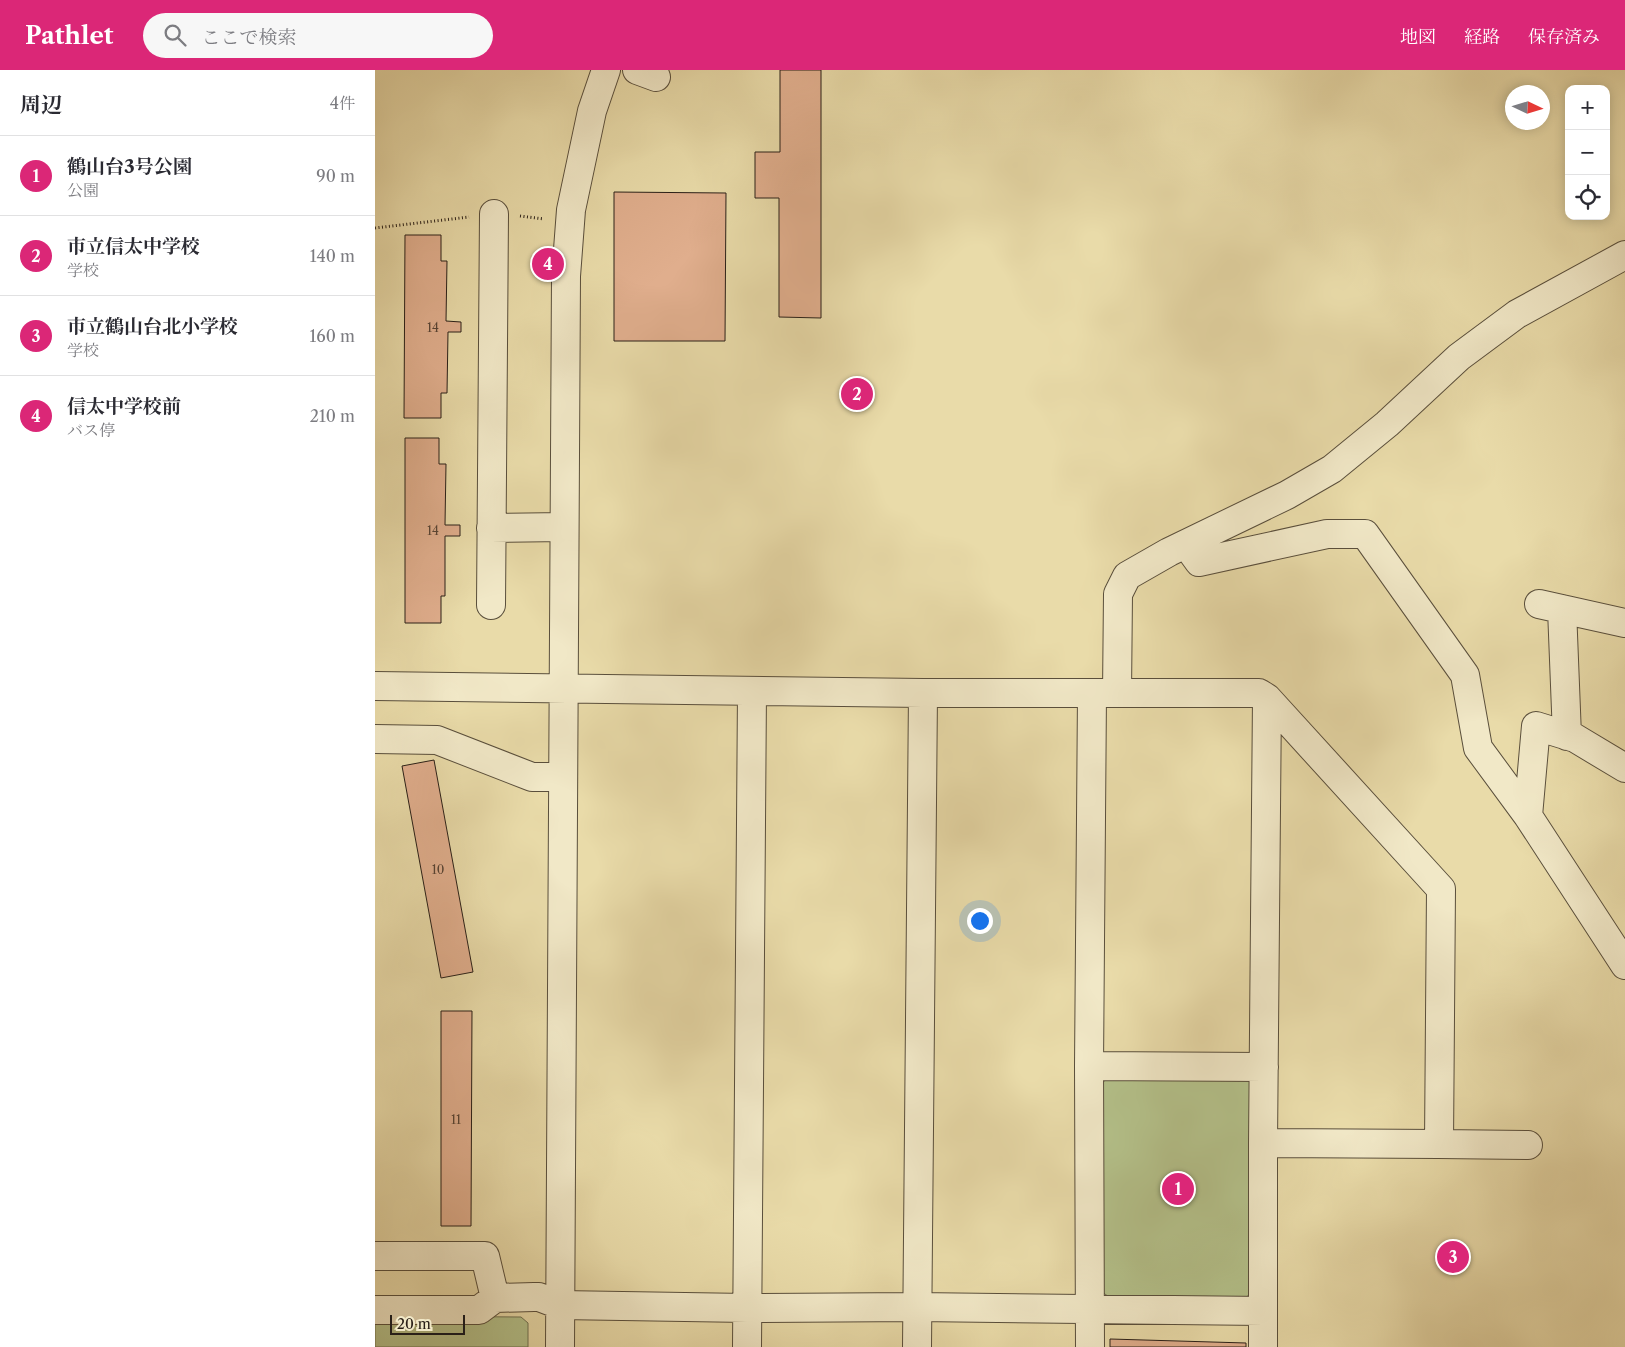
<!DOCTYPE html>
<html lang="ja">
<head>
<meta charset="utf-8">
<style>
  body { margin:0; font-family:"Libre Caslon Text","Noto Serif JP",serif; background:#f7f7f7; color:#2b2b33 }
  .controls { position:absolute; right:15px; top:15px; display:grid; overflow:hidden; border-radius:10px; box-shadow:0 2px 12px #0003 }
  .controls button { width:45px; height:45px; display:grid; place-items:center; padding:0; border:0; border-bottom:1px solid #e1e1e2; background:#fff; color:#2b2b33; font:25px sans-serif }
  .compass { position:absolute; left:1130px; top:15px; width:45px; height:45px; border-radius:50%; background:#fff; box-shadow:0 2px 12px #0003; rotate:94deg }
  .scale { position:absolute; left:15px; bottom:12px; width:75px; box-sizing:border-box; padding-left:5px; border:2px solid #2a2018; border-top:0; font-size:14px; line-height:18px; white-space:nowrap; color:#2a2018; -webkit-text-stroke:4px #f1e8c7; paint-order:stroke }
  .you { position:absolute; left:604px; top:850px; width:18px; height:18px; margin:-12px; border:4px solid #fff; border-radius:50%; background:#1a73e8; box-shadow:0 0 0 8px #1a73e833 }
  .badge { display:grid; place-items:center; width:32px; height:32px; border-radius:50%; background:#db2777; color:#fff; font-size:16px; font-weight:700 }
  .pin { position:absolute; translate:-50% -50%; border:2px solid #fff; box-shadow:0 1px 5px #0006 }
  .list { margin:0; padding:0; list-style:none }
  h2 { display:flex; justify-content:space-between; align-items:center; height:65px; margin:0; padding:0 20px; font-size:21px }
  h2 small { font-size:16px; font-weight:400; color:#7c7c81 }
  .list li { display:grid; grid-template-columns:32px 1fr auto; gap:15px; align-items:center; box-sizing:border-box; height:80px; padding:0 20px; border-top:1px solid #e1e1e2 }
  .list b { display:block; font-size:19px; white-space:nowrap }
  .list p { margin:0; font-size:16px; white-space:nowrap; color:#7c7c81 }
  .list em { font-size:16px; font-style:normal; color:#7c7c81 }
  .icon { flex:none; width:28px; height:28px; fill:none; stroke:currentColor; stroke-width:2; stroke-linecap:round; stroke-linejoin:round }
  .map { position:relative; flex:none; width:1250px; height:1277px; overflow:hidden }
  header { display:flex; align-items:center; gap:30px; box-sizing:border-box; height:70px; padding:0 25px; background:#db2777; color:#fff }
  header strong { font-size:24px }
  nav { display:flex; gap:28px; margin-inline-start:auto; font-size:18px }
  .search { width:350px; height:45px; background:#f7f7f7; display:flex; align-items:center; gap:12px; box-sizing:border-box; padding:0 18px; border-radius:28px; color:#7c7c81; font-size:19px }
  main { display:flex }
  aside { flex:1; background:#fff }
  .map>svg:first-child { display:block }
  .green { fill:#b4c18a; stroke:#6f7051 }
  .building { fill:#e0ae8d; stroke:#2a2018 }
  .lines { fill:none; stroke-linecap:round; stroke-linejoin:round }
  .minor-casing { stroke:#5a4f3c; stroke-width:30 }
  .path { stroke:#2a2018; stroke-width:3; stroke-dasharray:1 2.5; stroke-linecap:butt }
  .minor { stroke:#f1e8c7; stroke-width:28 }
  .labels { text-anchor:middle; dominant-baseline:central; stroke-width:5; stroke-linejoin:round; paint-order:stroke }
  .number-label { font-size:12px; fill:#584435 }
</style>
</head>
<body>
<header>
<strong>Pathlet</strong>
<div class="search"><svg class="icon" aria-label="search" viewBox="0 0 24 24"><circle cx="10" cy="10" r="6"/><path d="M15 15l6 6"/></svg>ここで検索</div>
<nav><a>地図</a><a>経路</a><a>保存済み</a></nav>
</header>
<main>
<aside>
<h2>周辺<small>4件</small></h2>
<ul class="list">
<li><span class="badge">1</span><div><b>鶴山台3号公園</b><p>公園</p></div><em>90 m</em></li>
<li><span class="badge">2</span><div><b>市立信太中学校</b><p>学校</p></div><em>140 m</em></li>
<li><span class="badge">3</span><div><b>市立鶴山台北小学校</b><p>学校</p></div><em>160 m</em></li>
<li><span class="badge">4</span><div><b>信太中学校前</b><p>バス停</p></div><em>210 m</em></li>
</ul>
</aside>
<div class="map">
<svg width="1250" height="1277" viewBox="0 0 1250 1277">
  <rect width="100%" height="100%" fill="#e9dba9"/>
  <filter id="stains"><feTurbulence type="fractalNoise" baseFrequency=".004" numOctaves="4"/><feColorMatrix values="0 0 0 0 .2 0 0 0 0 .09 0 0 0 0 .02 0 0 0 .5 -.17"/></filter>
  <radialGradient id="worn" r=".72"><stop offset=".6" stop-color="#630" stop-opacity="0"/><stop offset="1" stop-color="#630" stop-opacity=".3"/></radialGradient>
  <path class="green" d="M739,1003l127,3 14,10 -2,205 -12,11 -128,-2 -12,-9 1,-208z
    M0,1246l146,1 7,6v24h-153z"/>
  <path class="building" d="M405,0h41v248l-42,-1v-119h-24v-46h25z
    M239,122l112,1 -1,148h-111z
    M30,165h36v26h6l-1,60 15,1v10h-13l-1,61h-6v25h-37z
    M30,368h34v26h7l-1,61h15v11h-15v60h-4v27h-36z
    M59,690l39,212 -32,6 -39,-212z
    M66,941h31l-1,215h-30z
    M735,1269l136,4v4h-136z"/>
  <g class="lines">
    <defs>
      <path id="minor" d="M262,0l19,7
        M116,458l72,-1
        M811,474l13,18 128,-28h38l100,141 13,73 50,68
        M1164,534l86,19
        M116,535l3,-391
        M1187,539l5,127
        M0,616l548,7h336l8,5 174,191 -2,255 -176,-1
        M742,623l1,-99 9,-18 42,-24 118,-57 45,-26 55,-45 72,-67 58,-43 108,-59
        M0,669l62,1 95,37h30
        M1250,698l-50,-30 -39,-12 -8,90 97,149
        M714,996l175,1
        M1064,1074l89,1
        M0,1186h110l10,42
        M0,1240h104l16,-12 39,-1h5l21,8 187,3 170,-1 346,4
        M185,1277l6,-1071 5,-66 21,-99 14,-41
        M372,1277l5,-656
        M542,1277l6,-654
        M715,1277l-1,-281 3,-372
        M888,1277v-204l4,-445"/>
    </defs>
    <use href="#minor" class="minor-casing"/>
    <path class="path" d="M145,146l24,3
      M0,158l94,-11"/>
    <use href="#minor" class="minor"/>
  </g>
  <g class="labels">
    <g class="number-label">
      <text x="58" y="257">14</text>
      <text x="58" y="460">14</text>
      <text x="63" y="799">10</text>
      <text x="81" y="1049">11</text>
    </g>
  </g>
  <rect width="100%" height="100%" filter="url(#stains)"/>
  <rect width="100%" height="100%" fill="url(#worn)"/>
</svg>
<div class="controls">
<button>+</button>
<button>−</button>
<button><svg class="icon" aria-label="locate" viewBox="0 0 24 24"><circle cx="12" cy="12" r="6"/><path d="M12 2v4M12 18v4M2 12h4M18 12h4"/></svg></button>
</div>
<svg class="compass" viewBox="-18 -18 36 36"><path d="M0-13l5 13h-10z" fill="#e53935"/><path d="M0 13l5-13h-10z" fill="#7c7c81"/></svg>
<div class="scale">20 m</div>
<div class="you"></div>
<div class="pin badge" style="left:803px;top:1119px">1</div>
<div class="pin badge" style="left:482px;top:324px">2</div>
<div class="pin badge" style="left:1078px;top:1187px">3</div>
<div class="pin badge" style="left:173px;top:194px">4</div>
</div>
</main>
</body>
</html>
